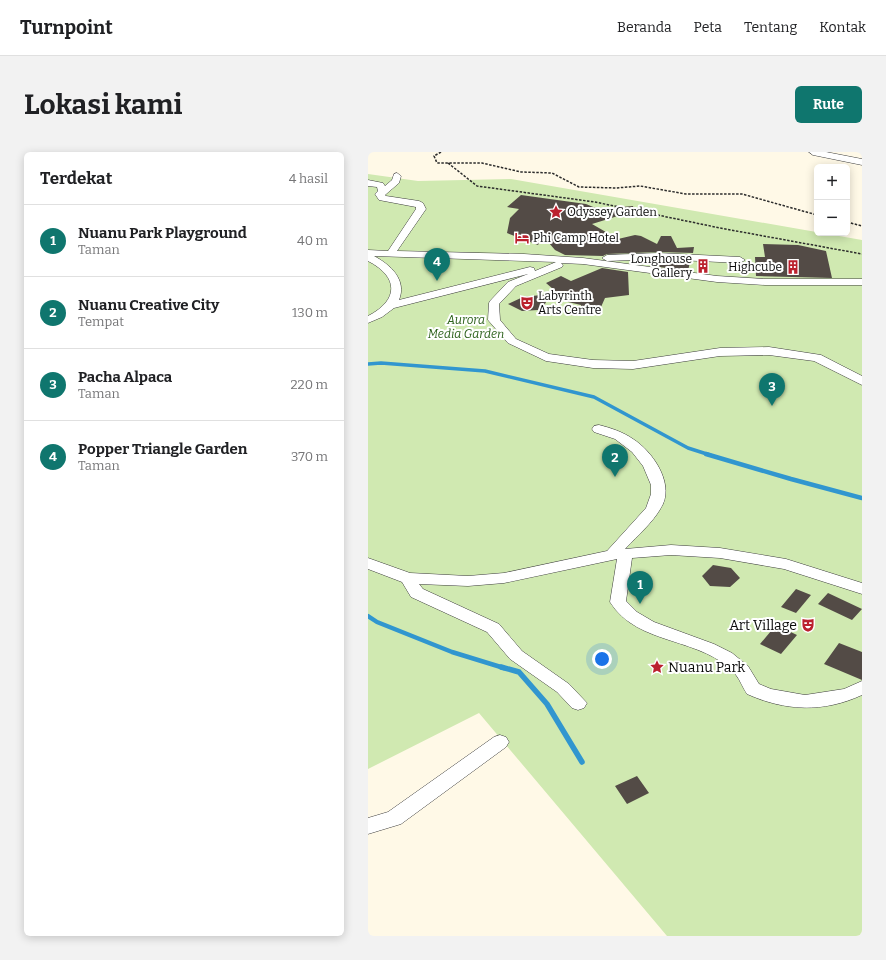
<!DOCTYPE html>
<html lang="id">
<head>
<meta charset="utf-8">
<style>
  body { margin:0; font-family:Bitter,serif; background:#f2f2f2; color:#202124 }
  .controls { position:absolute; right:12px; top:12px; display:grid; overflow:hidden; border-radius:6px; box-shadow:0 2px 10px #0003 }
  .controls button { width:36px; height:36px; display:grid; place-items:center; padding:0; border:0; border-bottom:1px solid #e0e0e0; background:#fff; color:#202124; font:20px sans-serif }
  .you { position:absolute; left:234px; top:507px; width:14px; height:14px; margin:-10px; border:3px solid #fff; border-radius:50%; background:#1a73e8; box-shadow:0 0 0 6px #1a73e833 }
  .badge { display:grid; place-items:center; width:26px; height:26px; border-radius:50%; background:#0f766e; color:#fff; font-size:13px; font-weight:700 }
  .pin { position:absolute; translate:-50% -33px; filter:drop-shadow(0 1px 2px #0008) }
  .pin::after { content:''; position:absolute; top:21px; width:14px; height:12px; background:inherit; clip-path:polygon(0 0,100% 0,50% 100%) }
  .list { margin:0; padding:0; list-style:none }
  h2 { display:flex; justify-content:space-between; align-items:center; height:52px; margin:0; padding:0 16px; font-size:17px }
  h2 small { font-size:13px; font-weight:400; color:#757577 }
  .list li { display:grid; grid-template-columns:26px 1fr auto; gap:12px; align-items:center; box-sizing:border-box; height:72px; padding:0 16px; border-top:1px solid #e0e0e0 }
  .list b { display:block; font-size:15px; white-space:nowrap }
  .list p { margin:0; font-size:13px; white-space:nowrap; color:#757577 }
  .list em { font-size:13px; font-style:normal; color:#757577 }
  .map { position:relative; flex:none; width:494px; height:784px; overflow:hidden; border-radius:6px }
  header { display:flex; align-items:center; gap:24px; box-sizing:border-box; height:56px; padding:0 20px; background:#fff; border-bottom:1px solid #e0e0e0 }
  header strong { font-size:19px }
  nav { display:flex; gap:22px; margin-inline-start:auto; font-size:14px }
  .intro { display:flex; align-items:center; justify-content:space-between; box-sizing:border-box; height:96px; padding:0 24px }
  h1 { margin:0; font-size:28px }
  .button { padding:10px 18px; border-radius:6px; background:#0f766e; color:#fff; font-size:14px; font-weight:700 }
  main { display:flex; gap:24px; padding:0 24px }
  aside { flex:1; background:#fff; border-radius:6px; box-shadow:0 2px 10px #0003 }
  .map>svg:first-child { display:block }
  .green { fill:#d0e9b1 }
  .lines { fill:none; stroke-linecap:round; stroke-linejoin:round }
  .stream-far2 { stroke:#3196cf; stroke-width:3.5 }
  .stream-far1 { stroke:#3196cf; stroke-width:4.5 }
  .stream { stroke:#3196cf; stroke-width:5.5 }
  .building { fill:#534b46 }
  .minor-casing { stroke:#3d3d3d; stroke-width:1 }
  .path { stroke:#2c2c2c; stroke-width:1.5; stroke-dasharray:2.5 1.5; stroke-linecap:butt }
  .minor { fill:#fff; fill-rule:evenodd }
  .labels { text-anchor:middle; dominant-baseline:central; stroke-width:4; stroke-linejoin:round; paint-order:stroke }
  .far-poi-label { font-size:12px; fill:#0a0a0a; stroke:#fff; text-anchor:start }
  .far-park-label { font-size:12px; font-style:italic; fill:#2c611b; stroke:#fff }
  .poi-label { font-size:14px; fill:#0a0a0a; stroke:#fff; text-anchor:end }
</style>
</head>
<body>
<header>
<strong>Turnpoint</strong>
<nav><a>Beranda</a><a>Peta</a><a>Tentang</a><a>Kontak</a></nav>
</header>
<div class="intro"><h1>Lokasi kami</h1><a class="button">Rute</a></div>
<main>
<aside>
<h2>Terdekat<small>4 hasil</small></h2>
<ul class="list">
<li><span class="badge">1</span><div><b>Nuanu Park Playground</b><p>Taman</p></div><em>40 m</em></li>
<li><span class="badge">2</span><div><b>Nuanu Creative City</b><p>Tempat</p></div><em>130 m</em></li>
<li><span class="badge">3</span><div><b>Pacha Alpaca</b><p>Taman</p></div><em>220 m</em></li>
<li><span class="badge">4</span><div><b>Popper Triangle Garden</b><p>Taman</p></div><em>370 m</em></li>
</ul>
</aside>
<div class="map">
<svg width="494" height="784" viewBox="0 0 494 784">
  <rect width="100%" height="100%" fill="#fff9e7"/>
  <path class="green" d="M0,22l50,7 93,-2 351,61v696h-195l-188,-223 -111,56z"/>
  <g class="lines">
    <path class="stream-far2" d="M0,212l13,-1 104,8 109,26 94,51 22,7"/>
    <path class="stream-far1" d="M338,302l85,25 71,19
      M0,464l9,6 75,30 52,16"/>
    <path class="stream" d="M133,515l18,5 28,32 35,58"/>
  </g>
  <path class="building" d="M153,43l65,9 12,5 35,-3 1,5 -42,13 26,15 17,-4 6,1 16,8 4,-8h10l6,12 17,-1 -1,6 -35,-1 -51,2 -4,2 -38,-1 -10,-5 -12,-14 -5,9 -31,-12 3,-15 9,-9 -12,-2z
    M395,92l35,1 28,6 6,27 -76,-2 -1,-19h10z
    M292,109l30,1 -2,9 -29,-4z
    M234,116l26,4 1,23 -24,3 -4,9 -6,3h-14v-5l-13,-3 -22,-19 15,-7 10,5z
    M182,142l-6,12 -6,4 -16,1 -14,-7 15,-7z
    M345,413l18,3 9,10 -10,9 -20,-1 -8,-10z
    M428,437l15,6 -15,18 -15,-6z
    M460,441l34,16 -10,11 -34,-16z
    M408,473l21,10 -16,19 -21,-10z
    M471,491l23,9v28l-38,-16z
    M269,624l12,17 -22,11 -12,-18z"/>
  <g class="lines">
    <defs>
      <path id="minor" d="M441,0h17l36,7v6l-49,-10z
        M29,21l4,3 -2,7 -14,12 1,1 33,5 4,2 3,6 -29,42 127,3 59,4 134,18 48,3h97v6h-97l-48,-3 -134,-18 -22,-1 2,2 -1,2 -46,19 -17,18 1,16 16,19 33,15 44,6 40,1 87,-13 49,-1 52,8 41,21v9l-48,-24 -45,-6 -49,1 -87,13 -40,-1 -47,-7 -38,-18 -20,-23 1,-17 1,-2 18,-19 20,-8 -134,34 -12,9 -14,6v-7c31,-16 31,-39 0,-55v-11l20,1 28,-42v-2l-37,-7 -4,-6 3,-3 -1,-4 -9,-1v-6l15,3 2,3 7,-6 2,-6zM6,104l182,6 -21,9 -1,-3 -4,-1 -131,33c8,-20 -8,-35 -25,-44z
        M290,101l82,4 5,3 -5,3 -82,-4 -51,2 -5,-3 5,-3z
        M231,273c12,3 24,7 34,14 19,12 40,42 30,65 -8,17 -25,31 -38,45l46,-4 49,3 66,11 76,24v11l-78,-25 -64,-11 -49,-3 -39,3 -6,43 11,11 17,10 60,22 18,9 16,13 11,18 12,5 34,6 39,-6 18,-8v14c-39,18 -77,16 -115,-1 -4,-6 -7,-14 -11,-19 -33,-39 -98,-28 -126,-73l7,-43 -113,24 -36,3 -49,-2 4,5 76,35 23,27 47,33 18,19 -3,5 -6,2 -6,-2 -15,-16 -47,-33 -23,-27 -76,-35 -9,-15 -34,-13v-11l42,15 58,3 36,-3 103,-22 39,-43 5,-14v-9l-8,-19 -11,-14 -17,-13 -21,-7 -2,-3 2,-3z
        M132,583l6,2 3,5 -3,5 -105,77 -33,10v-16l20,-6 106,-75z"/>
    </defs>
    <use href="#minor" class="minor-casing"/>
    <path class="path" d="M73,0l-7,4 3,7h45l39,9 31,1 27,14 37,1 24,-2 46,8h56l75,21
      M80,11l29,23 118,16 125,26 142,26
      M479,70l15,4"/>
    <use href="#minor" class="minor"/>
  </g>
  <defs>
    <symbol id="sight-bare" viewBox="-9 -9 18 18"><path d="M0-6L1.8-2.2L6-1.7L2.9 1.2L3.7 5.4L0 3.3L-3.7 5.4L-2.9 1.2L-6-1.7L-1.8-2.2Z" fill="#bb212e" stroke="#fff" stroke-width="2.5" paint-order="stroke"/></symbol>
    <symbol id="hotel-bare" viewBox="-9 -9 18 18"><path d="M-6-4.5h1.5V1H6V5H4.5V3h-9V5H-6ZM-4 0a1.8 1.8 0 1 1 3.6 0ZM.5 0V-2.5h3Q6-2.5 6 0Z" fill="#bb212e" stroke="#fff" stroke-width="2.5" paint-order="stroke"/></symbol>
    <symbol id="building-bare" viewBox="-9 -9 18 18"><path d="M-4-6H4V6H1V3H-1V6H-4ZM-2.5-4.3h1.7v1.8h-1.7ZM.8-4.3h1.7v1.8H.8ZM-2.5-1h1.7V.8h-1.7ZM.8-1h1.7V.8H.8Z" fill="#bb212e" stroke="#fff" stroke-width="2.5" paint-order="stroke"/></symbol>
    <symbol id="theatre-bare" viewBox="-9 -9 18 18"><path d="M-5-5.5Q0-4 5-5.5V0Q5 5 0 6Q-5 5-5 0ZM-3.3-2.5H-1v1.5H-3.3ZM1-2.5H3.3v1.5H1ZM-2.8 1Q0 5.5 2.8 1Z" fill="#bb212e" stroke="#fff" stroke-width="2.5" paint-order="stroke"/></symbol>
  </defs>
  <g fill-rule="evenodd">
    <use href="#sight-bare" x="178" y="50" width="20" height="20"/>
    <use href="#hotel-bare" x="144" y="76" width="20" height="20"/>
    <use href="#building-bare" x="325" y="104" width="20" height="20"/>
    <use href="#building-bare" x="415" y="105" width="20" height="20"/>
    <use href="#theatre-bare" x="149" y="141" width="20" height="20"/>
    <use href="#theatre-bare" x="430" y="463" width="20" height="20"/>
    <use href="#sight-bare" x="279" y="505" width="20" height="20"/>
  </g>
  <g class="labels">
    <g class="far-poi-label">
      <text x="199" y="60">Odyssey Garden</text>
      <text x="165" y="86">Phi Camp Hotel</text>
      <text x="324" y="107" text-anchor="end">Longhouse<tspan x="324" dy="14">Gallery</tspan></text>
      <text x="414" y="115" text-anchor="end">Highcube</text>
      <text x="170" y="144">Labyrinth<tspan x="170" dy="14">Arts Centre</tspan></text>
    </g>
    <g class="far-park-label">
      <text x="98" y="168">Aurora<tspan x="98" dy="14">Media Garden</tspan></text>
    </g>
    <g class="poi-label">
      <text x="429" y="473">Art Village</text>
      <text x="300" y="515" text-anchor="start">Nuanu Park</text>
    </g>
  </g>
</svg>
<div class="controls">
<button>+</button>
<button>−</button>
</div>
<div class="you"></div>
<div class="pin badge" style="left:272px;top:452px">1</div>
<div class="pin badge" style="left:247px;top:325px">2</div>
<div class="pin badge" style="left:404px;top:254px">3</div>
<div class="pin badge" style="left:69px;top:129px">4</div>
</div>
</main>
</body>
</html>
